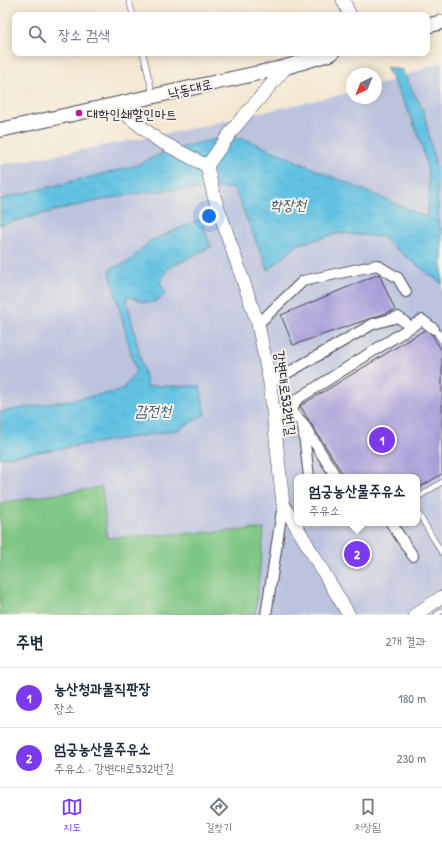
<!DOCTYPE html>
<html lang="ko">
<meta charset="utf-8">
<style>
body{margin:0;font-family:"Patrick Hand","Poor Story",sans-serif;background:#f2f2f3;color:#1f2937}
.compass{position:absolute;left:346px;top:68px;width:36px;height:36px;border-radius:50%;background:#fff;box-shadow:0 2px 10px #0003;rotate:223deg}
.you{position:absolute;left:209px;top:216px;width:14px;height:14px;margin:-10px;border:3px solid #fff;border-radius:50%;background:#1a73e8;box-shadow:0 0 0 6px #1a73e833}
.badge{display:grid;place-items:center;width:26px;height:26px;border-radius:50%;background:#7c3aed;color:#fff;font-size:13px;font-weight:700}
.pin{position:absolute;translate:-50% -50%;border:2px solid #fff;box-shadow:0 1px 4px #0006}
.popup{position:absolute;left:294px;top:474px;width:126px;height:52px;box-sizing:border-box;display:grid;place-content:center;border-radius:8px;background:#fff;filter:drop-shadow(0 1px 3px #0005);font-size:13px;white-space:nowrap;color:#747a83}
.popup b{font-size:15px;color:#1f2937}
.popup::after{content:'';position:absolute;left:50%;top:100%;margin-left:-8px;border:8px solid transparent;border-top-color:#fff}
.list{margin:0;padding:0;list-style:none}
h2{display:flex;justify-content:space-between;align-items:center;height:52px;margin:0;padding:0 16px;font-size:17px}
h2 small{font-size:13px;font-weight:400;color:#747a83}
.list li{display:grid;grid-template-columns:26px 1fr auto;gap:12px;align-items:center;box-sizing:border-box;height:60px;padding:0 16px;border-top:1px solid #e0e1e3}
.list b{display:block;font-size:15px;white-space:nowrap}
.list p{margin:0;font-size:13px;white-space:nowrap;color:#747a83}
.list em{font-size:13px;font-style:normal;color:#747a83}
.icon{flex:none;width:22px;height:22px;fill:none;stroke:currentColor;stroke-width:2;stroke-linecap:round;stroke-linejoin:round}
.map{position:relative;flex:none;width:442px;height:615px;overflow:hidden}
.search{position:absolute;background:#fff;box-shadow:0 2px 10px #0003;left:12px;right:12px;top:12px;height:44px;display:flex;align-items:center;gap:10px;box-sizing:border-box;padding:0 14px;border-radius:8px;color:#747a83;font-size:15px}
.sheet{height:172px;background:#fff}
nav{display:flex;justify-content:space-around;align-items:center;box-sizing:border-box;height:56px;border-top:1px solid #e0e1e3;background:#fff;font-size:11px;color:#747a83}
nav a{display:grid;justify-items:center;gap:2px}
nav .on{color:#7c3aed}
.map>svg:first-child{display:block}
.industrial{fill:#bbc3de;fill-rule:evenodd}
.park{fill:#7ec683;stroke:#50745f}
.water{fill:url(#water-ripples);stroke:#42728e}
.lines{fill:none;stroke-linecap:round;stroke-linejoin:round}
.stream{stroke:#63c2e2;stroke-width:3}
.building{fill:url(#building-back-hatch)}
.service-casing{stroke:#424052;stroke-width:6}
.minor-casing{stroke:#424052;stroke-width:12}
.tertiary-casing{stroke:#424052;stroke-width:14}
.secondary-casing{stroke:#424052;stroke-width:16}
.service{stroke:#fff;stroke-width:5}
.minor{stroke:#fff;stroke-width:10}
.tertiary{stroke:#fff;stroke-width:13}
.secondary{stroke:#fff;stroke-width:14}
.poi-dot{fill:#b5179e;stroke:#f7f3e8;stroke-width:1.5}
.labels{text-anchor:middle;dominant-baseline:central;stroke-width:4;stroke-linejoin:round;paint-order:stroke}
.street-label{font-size:14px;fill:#22223b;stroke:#f7f3e8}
.poi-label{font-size:14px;fill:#22223b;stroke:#f7f3e8;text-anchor:start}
.water-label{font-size:15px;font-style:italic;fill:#395a75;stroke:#f7f3e8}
</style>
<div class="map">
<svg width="442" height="615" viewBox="0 0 442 615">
<defs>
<pattern id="water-ripples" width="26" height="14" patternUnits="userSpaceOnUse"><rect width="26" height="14" fill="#63c2e2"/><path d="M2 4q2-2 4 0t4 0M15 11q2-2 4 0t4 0" fill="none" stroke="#56a6c3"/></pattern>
<pattern id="building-back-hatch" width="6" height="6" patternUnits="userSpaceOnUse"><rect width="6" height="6" fill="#a79bde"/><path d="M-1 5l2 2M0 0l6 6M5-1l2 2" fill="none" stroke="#887eb5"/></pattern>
</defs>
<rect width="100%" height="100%" fill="#f7f3e8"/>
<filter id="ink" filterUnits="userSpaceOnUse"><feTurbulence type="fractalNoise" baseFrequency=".025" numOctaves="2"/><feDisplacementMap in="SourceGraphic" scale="8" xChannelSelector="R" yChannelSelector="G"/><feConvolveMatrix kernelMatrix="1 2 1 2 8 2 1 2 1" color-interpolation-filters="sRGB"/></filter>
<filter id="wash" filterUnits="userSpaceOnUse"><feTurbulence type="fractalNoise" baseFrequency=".012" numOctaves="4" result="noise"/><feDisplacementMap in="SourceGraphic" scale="16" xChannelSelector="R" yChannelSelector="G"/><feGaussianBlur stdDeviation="0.9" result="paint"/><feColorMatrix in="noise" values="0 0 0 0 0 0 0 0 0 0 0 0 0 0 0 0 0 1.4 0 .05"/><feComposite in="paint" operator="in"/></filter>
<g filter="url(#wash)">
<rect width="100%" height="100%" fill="#f4e8d3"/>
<path class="industrial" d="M442,62v553h-442v-450l176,-33 176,-40v6h24v-12zM297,477h120v46h-120z"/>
<path class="park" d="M102,487l5,51 157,-9 -9,86h-255v-112z"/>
<path class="water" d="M386,67l16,3 22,42 12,56 3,58 3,2v56l-61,-47 -41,-4 -41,11 -31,26 -34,-82c-33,1 -67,1 -100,6 -45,8 -90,19 -134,31v-26l135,-33 25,-12 30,-9 28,-6h27l181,78c13,-53 -17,-104 -40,-150z
M201,219l10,28 -44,22 -7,14 6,10c-15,17 -24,7 -40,3l21,90h53l5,28 -27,16 -178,28v-46l121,-21 15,-19 -27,-103 19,-7 22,-21z"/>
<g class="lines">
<path class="stream" d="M436,166l1,18"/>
</g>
<g id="blocks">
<path class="building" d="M379,274l16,36 -102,35 -12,-30z
M428,328l14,23v123l-25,15v-12h-72l-45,-71z"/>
</g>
</g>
<g filter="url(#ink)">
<use href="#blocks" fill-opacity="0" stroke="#424052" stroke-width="1"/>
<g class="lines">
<g class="service-casing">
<path id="service" d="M129,0l4,15
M143,53l10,42
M442,336l-8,-7 8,12
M417,498l25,-16
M417,511l25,42
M436,615l6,-4"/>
</g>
<g class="minor-casing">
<path id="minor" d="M258,324l45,-43 74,-16 21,13 8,14
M270,383l103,-59 25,-7 13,10
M291,412l5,-12 126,-80 12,9
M274,415l17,-3 11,10 34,55
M303,426l6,51
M391,523l22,33
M266,615l17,-111"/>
</g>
<g class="tertiary-casing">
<path id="tertiary" d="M343,0l7,15
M286,67l-52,61 -27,38 7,30 44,128 12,59 13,121 66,111
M114,105l44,35 49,26
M415,615l27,-18"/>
</g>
<g class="secondary-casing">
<path id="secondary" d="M427,26l15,-4
M0,130l286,-63 46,-14"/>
</g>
<use href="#service" class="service"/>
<use href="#minor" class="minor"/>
<use href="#tertiary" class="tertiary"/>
<use href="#secondary" class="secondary"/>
</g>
</g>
<circle class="poi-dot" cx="79" cy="113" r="4"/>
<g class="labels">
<g class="street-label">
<text transform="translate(190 88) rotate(-13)">낙동대로</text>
<text transform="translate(286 393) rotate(82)">강변대로532번길</text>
</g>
<g class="poi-label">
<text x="87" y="113">대학인쇄할인마트</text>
</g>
<g class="water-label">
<text x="288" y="204">학장천</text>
<text x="153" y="410">감전천</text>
</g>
</g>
</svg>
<svg class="compass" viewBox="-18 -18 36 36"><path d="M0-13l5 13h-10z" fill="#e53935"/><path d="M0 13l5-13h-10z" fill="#747a83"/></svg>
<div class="you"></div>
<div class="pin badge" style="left:382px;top:440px">1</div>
<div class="pin badge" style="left:357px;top:554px">2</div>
<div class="popup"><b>엄궁농산물주유소</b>주유소</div>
<div class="search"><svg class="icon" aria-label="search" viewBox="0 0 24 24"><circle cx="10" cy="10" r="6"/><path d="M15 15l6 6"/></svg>장소 검색</div>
</div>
<section class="sheet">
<h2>주변<small>2개 결과</small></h2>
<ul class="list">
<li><span class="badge">1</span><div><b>농산청과물직판장</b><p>장소</p></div><em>180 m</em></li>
<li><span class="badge">2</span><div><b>엄궁농산물주유소</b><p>주유소 · 강변대로532번길</p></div><em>230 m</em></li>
</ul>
</section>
<nav>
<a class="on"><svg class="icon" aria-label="map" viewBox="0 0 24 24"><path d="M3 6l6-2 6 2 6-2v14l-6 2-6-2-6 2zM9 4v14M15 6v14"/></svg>지도</a>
<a><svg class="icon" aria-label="directions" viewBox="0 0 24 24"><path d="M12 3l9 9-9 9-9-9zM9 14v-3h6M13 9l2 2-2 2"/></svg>길찾기</a>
<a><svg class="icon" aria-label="saved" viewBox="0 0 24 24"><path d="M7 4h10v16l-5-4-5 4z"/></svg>저장됨</a>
</nav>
